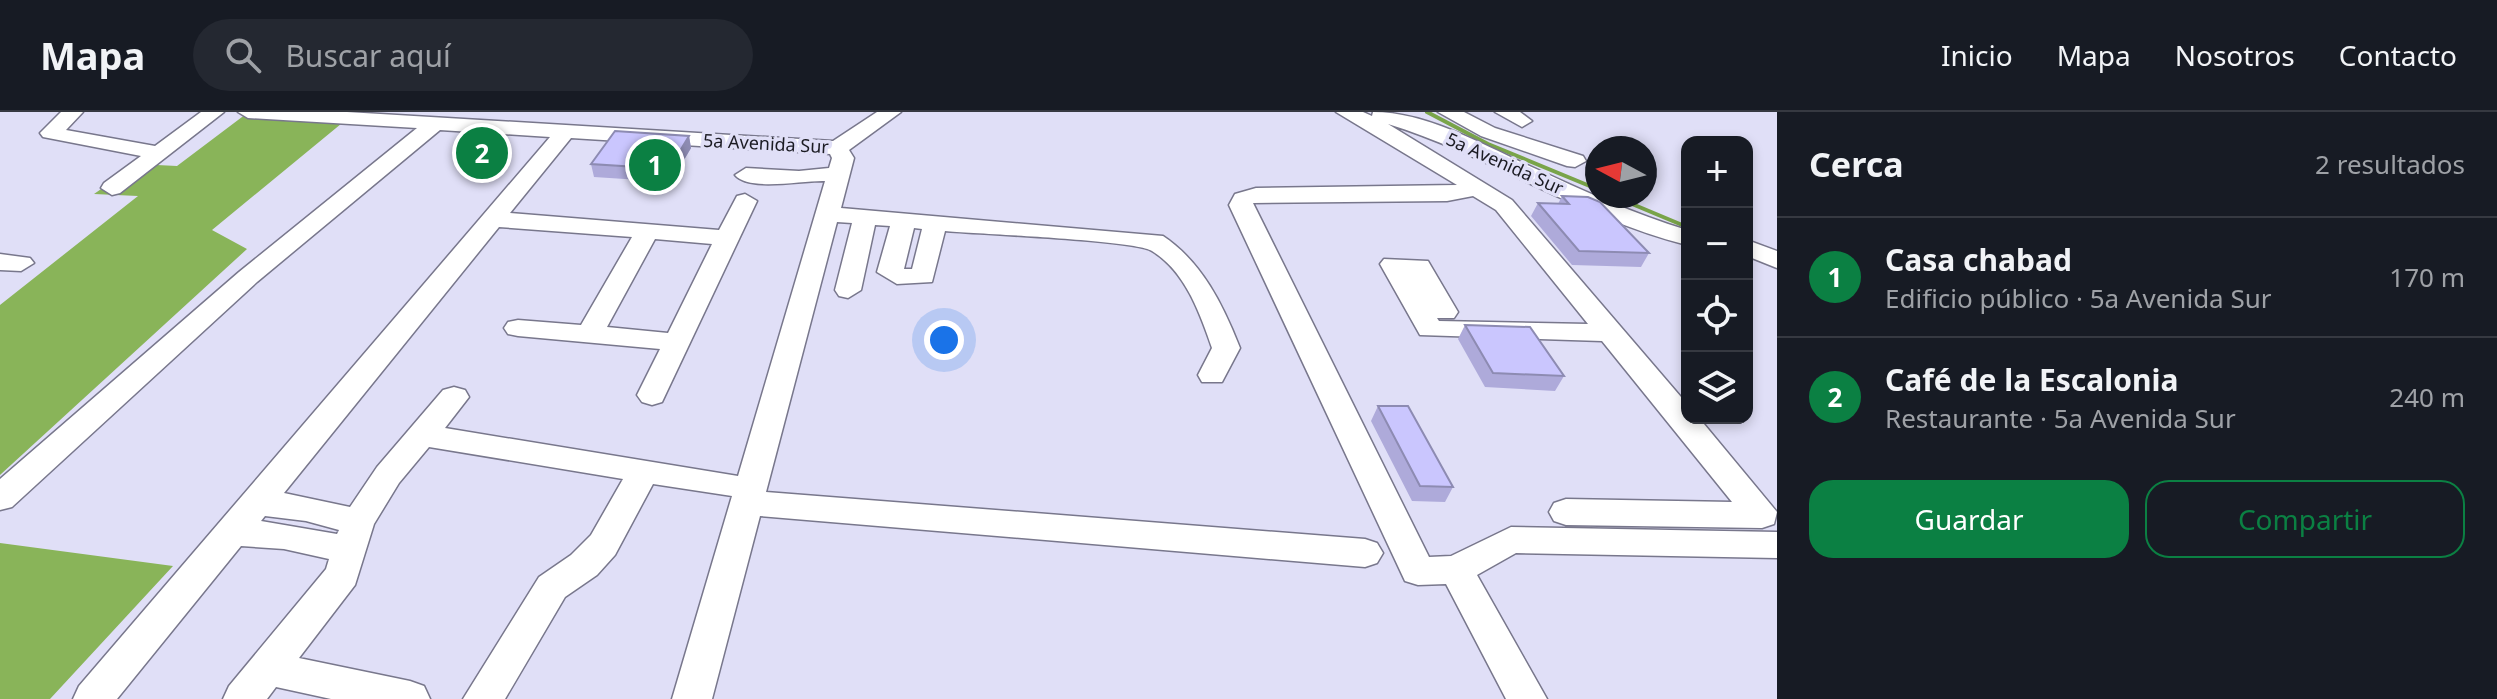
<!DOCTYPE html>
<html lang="es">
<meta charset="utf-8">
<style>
body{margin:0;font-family:"Noto Sans",sans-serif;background:#242831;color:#f1f3f6}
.controls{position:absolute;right:24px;top:24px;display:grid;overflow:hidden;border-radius:16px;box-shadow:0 4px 12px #0003}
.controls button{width:72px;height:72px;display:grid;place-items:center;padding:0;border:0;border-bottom:2px solid #363941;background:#171b24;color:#f1f3f6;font:40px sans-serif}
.compass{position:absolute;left:1585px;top:24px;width:72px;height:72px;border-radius:50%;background:#171b24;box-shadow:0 4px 12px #0003;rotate:277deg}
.you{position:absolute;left:944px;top:228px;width:28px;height:28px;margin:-20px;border:6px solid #fff;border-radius:50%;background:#1a73e8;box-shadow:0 0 0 12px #1a73e833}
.badge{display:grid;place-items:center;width:52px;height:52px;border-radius:50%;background:#0b8043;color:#fff;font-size:26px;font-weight:700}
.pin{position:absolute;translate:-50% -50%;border:4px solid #fff;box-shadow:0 2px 8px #0006}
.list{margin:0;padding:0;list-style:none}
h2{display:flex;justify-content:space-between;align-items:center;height:104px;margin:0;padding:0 32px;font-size:34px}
h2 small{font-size:26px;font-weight:400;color:#9ea1a6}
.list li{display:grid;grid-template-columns:52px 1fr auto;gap:24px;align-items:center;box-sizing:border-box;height:120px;padding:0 32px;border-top:2px solid #363941}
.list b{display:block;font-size:30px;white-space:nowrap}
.list p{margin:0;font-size:26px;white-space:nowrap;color:#9ea1a6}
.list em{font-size:26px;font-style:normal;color:#9ea1a6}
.actions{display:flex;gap:16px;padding:24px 32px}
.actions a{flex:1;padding:18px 0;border:2px solid #0b8043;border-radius:24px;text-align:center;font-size:28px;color:#0b8043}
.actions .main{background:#0b8043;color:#fff}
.icon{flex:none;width:44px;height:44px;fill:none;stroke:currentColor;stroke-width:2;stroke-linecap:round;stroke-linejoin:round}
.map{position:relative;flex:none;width:1777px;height:587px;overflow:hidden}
header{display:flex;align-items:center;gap:48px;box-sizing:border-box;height:112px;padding:0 40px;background:#171b24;border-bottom:2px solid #363941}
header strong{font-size:38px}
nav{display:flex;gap:44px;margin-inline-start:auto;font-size:28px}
.search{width:560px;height:72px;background:#242831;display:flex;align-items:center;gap:20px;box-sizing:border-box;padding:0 28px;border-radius:44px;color:#9ea1a6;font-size:30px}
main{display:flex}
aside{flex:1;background:#171b24}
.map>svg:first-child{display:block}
.forest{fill:#89b459}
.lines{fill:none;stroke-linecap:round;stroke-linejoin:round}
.stream{stroke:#79a449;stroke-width:4}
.minor-casing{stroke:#78778c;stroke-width:3}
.minor{fill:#fff;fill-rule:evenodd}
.wall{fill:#aeaada}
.shaded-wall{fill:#8d8bb2}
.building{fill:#cac6fe;stroke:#8d8bb2;stroke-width:2}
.labels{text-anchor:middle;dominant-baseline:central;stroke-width:7;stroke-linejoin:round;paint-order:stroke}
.far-street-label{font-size:18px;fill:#1b1b23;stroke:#e0dff7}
</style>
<header>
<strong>Mapa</strong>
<div class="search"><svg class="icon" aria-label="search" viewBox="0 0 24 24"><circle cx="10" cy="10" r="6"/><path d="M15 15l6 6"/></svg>Buscar aquí</div>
<nav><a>Inicio</a><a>Mapa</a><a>Nosotros</a><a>Contacto</a></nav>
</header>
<main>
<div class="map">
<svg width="1777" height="587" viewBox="0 0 1777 587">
<rect width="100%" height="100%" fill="#e0dff7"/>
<path class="forest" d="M246,2l101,5 -135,111 35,19 -247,226v-170l138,-109 -44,-2 43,-30 40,2z
M0,431l173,23 -123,133h-50z"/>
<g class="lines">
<path class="stream" d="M1427,0l61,32 109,45
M1613,84l74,31"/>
<g class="minor-casing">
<path id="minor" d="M61,0h22l-17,18 89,16 46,-34h23l-104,81 -8,2 -11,-7 3,-5 37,-27 -98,-19 -3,-4z
M238,0h109l486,29 44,-29h24l-52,38 5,8 -13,50 322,28c39,26 60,69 77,112l-18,34h-20l-4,-7 14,-27c-12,-35 -27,-77 -60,-97 -17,-11 -175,-17 -207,-20l-13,51 -35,2 -20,-12 13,-46 -15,-1 -14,65 -13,8 -9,-2 -4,-6 17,-67 -15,-1 -71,270 599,47 12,4 6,10 -6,10 -12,4 -605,-51 -48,183h-40l60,-203 -79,-12 -38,71 -18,20 -32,22 -60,102h-42l76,-122 32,-22 20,-20 32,-56 -194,-32 -30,36 -25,41 -19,61 -56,73 111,23 14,5 6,13h-99l-55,-12 -9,12h-44l6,-13 97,-117 3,-10 -45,-10 -43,-3 -124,153h-44l6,-13 471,-549 -110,-7 -183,152 -245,225 -12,3v-31l239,-207 178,-144 -169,-10zM571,26l259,16 2,4 -3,10 -30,3 -53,-3 -11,7c14,17 70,5 90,6l-87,295 -293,-48 24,-31 -4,-7 -11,-3 -11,3 -66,77 -27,40 -66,-14 215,-266 133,10 -51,88 -63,-5 -10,2 -4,6 4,6 10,2 142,13 -23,46 5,7 10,3 10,-3 95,-201 -12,-7 -8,2 -18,34 -209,-17zM914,116l8,1 -10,40h-8zM655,127l57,5 -44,89 -61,-6zM265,404l41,5 33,9 -2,4 -76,-13z
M1336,0h27l9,4 1,-4c55,0 112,34 161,56 50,23 100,46 153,62v15c-105,-26 -196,-89 -299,-121l124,76 175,204v14h12l78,94 -3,12 -12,4 -196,-3 -12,-4 -5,-9 5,-9 12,-4 166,3 -130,-161 -182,-6 -40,-71 4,-5 44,2 30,51 -4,6h-17l2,3 149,3 -92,-114 -23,-14 -26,5 -194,2 176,354 22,-1 60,-29 266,5v26l-261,-5 -39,22 70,124h-41l-60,-115 -28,1 -13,-4 -176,-376 6,-11 21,-6 201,-3z
M1438,0h26l31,16 88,28 3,5 -11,6 -8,-1 -86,-30z
M1495,0h25l12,9 -10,6z
M1747,128l30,11v17l-30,-12z
M0,142l30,4 4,5 -13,8 -21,-1z"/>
</g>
<use href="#minor" class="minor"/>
</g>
<path class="wall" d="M689,24l2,12 -20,34 -77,-5 -3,-13z
M1562,84l87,57 -8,14 -69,-2 -41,-49 7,-13 20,1z
M1465,213l99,51 -9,15 -70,-4 -27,-48z
M1378,294l75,81 -8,15 -33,-1 -41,-80z"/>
<path class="shaded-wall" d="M689,24l2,12 -20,34 -2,-13z"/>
<path class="building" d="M615,19l74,5 -20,33 -78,-5z
M1562,84l26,1 12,5 49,51 -70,-2 -41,-48 31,1z
M1465,213l65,2 34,49 -71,-3z
M1378,294h30l45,81 -33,-1z"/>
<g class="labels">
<g class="far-street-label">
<text transform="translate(766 31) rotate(3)">5a Avenida Sur</text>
<text transform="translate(1505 51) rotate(24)">5a Avenida Sur</text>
</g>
</g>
</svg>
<div class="controls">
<button>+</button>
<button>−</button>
<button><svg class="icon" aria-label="locate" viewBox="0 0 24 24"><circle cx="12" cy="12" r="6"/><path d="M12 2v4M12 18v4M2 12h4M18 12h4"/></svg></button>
<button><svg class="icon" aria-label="layers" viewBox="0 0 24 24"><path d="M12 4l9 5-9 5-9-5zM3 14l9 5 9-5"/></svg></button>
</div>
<svg class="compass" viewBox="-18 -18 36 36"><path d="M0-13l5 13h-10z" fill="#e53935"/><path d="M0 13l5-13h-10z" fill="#9ea1a6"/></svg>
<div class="you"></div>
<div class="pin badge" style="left:655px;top:53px">1</div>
<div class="pin badge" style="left:482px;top:41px">2</div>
</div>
<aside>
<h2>Cerca<small>2 resultados</small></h2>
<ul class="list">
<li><span class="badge">1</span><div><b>Casa chabad</b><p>Edificio público · 5a Avenida Sur</p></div><em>170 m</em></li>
<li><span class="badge">2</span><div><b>Café de la Escalonia</b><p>Restaurante · 5a Avenida Sur</p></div><em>240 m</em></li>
</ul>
<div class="actions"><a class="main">Guardar</a><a>Compartir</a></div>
</aside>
</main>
